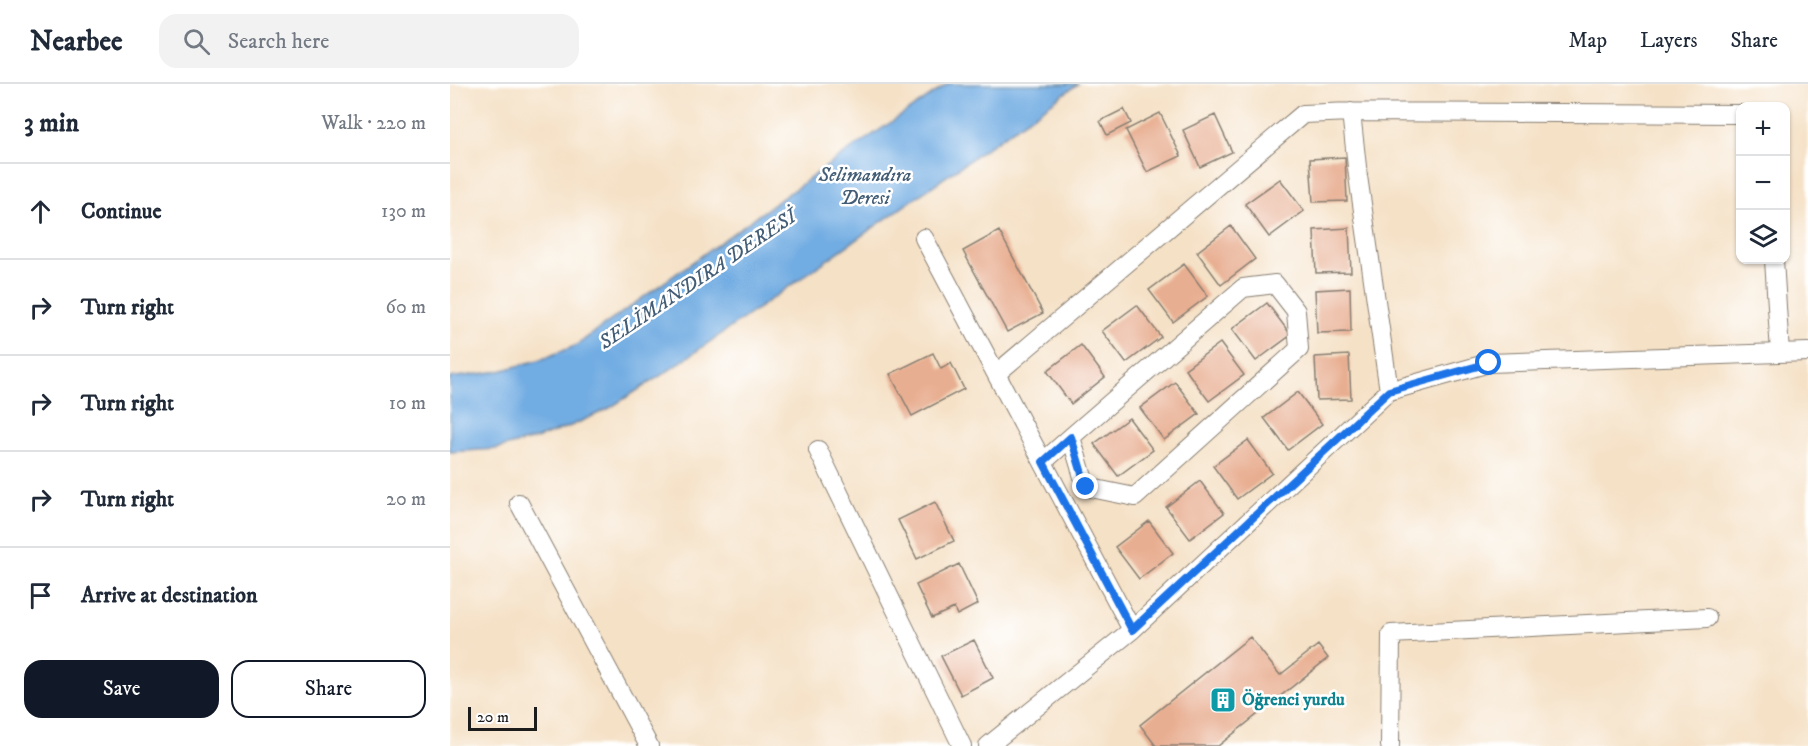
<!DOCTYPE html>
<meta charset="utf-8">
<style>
body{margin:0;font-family:"IM FELL DW Pica",serif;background:#f2f2f3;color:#1f2937}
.controls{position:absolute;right:18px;top:18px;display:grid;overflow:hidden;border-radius:12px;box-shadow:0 2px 4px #0004}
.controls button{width:54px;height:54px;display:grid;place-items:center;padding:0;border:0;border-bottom:2px solid #e0e1e3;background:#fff;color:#1f2937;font:30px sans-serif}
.scale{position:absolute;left:18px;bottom:15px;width:69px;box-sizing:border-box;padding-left:6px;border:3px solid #1c1c1c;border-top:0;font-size:16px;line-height:21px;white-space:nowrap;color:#1c1c1c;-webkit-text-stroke:4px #fff;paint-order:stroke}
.stop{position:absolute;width:18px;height:18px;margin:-14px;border:4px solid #1a73e8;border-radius:50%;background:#fff}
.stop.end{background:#1a73e8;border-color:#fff;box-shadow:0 2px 6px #0008}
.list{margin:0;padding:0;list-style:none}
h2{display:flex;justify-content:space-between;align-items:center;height:78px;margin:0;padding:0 24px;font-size:26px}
h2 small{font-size:20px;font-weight:400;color:#747a83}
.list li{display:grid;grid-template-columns:39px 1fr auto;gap:18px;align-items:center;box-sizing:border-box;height:96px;padding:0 24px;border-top:2px solid #e0e1e3}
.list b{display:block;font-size:22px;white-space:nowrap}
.list em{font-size:20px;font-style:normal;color:#747a83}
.actions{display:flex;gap:12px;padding:18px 24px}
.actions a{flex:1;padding:14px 0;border:2px solid #111827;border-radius:18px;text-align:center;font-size:21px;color:#111827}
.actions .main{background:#111827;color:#fff}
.icon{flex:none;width:33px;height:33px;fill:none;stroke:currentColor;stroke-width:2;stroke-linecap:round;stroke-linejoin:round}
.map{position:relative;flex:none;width:1358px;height:662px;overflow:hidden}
header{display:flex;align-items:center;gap:36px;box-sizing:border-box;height:84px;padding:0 30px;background:#fff;border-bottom:2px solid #e0e1e3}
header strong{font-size:28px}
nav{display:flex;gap:33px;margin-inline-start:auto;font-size:21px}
.search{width:420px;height:54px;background:#f2f2f3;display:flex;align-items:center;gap:15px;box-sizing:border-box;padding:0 21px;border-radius:18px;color:#747a83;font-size:22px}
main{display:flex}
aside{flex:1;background:#fff}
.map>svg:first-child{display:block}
.water{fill:#71ace2;stroke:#46647f;stroke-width:1.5}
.building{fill:#e8ae91}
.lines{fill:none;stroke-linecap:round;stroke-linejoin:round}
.minor-casing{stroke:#887e71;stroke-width:20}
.minor{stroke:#fff;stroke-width:18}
.route{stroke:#1a73e8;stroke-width:8}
.labels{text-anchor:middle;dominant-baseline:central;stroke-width:5;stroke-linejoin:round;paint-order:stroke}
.culture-label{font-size:18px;font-weight:bold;fill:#0d838f;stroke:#fff;text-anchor:start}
.water-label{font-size:20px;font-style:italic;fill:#425d75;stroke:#fff}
</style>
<header>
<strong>Nearbee</strong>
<div class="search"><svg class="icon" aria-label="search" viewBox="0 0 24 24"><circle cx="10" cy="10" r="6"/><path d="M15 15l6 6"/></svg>Search here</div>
<nav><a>Map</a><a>Layers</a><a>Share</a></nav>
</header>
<main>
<aside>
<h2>3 min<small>Walk · 220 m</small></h2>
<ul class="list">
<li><svg class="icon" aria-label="ahead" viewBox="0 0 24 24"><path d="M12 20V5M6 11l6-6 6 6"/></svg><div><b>Continue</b></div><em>130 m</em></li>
<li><svg class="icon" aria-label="right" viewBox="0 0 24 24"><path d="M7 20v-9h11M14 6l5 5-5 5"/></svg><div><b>Turn right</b></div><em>60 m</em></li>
<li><svg class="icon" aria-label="right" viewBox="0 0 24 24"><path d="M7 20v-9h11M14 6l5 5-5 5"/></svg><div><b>Turn right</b></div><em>10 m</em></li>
<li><svg class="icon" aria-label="right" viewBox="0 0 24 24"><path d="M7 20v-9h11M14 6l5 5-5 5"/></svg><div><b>Turn right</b></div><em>20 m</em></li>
<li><svg class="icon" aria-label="arrive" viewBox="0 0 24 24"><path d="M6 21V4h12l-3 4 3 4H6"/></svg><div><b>Arrive at destination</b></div></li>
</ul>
<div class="actions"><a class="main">Save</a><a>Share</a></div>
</aside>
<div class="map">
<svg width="1358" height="662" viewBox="0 0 1358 662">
<rect width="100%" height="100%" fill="#fff"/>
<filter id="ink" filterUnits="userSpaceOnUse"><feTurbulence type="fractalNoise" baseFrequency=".0167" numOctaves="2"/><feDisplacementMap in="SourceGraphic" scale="12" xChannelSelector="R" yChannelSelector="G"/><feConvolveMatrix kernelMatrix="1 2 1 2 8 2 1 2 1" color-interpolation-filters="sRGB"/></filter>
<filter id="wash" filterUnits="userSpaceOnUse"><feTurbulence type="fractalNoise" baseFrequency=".008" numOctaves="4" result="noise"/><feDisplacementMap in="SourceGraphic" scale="24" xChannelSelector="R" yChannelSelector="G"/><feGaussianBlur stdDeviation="1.35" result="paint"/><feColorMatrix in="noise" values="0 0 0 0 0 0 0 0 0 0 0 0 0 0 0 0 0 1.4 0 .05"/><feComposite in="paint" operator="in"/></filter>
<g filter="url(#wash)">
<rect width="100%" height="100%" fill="#f5e1c6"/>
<path class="water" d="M498,0h130l-318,223 -92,64 -60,38 -35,16 -34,13 -43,11 -46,3v-74l50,-7 42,-12 33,-13 266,-190z"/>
<g id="blocks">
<path class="building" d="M674,25l7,14 -24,12 -7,-14z
M710,29l21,43 -34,16 -21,-42z
M765,31l17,37 -32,15 -17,-37z
M895,73l2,44 -34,1 -3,-43z
M830,95l24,32 -35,26 -24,-33z
M781,142l24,33 -34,26 -24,-33z
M899,144l2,44 -35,1 -2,-43z
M549,147l44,82 -36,19 -44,-81z
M734,180l24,32 -35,26 -24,-32z
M900,204l1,44 -34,1 -2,-43z
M817,219l24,32 -35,26 -24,-32z
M687,221l24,32 -35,26 -24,-32z
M770,259l24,32 -35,26 -24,-32z
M631,261l24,32 -34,27 -24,-33z
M483,269l8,16 10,-6 13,26 -52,27 -22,-42z
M899,271l2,44 -34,1 -2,-43z
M725,298l24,32 -35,26 -24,-32z
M848,308l24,32 -34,26 -24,-32z
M679,334l24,32 -35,26 -24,-32z
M798,356l24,33 -35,26 -24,-33z
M750,397l24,32 -34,26 -24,-32z
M485,418l19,39 -37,18 -19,-39z
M699,437l24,32 -34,26 -24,-32z
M509,480l19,40 -21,11 -3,-7 -22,10 -16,-33z
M800,553l30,38 38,-30 10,13 -110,88h-62l-16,-21z
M524,556l19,38 -32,17 -20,-39z"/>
</g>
</g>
<g filter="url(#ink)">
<use href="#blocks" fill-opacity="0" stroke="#887e71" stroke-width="1.5"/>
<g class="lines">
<g class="minor-casing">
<path id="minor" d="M901,28l7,64 31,215
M474,154l208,392
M1324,176l6,93
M546,290l307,-260 48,-2 389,2
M368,366l144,296
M593,378l28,-25 172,-149 32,-4 21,27 3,38 -164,148 -49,-10 -15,-50
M69,419l130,243
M538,662l144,-116 257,-239 100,-28 319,-11
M940,662l1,-112 316,-16"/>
</g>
<use href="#minor" class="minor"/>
</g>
</g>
<g class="lines" filter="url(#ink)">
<path class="route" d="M636,403l-15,-50 -28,25 89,168 257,-239 100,-28"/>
</g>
<defs>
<g id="building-square" transform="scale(1.35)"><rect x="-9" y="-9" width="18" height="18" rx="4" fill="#0f9aa8" stroke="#fff"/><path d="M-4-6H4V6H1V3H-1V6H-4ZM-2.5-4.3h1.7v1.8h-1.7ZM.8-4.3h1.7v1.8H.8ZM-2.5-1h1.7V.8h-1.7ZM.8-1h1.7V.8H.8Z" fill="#fff"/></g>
</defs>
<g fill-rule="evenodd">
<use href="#building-square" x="773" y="616"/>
</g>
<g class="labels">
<g class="culture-label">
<text x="792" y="616">Öğrenci yurdu</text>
</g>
<g class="water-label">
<text x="415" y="91">Selimandıra<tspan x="415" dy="23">Deresi</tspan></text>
<text transform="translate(248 196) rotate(-34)">SELİMANDIRA DERESİ</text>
</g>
</g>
</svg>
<div class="controls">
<button>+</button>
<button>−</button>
<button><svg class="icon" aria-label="layers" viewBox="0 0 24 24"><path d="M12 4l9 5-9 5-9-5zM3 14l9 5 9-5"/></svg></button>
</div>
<div class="scale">20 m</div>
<div class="stop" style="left:1039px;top:279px"></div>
<div class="stop end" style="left:636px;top:403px"></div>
</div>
</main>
